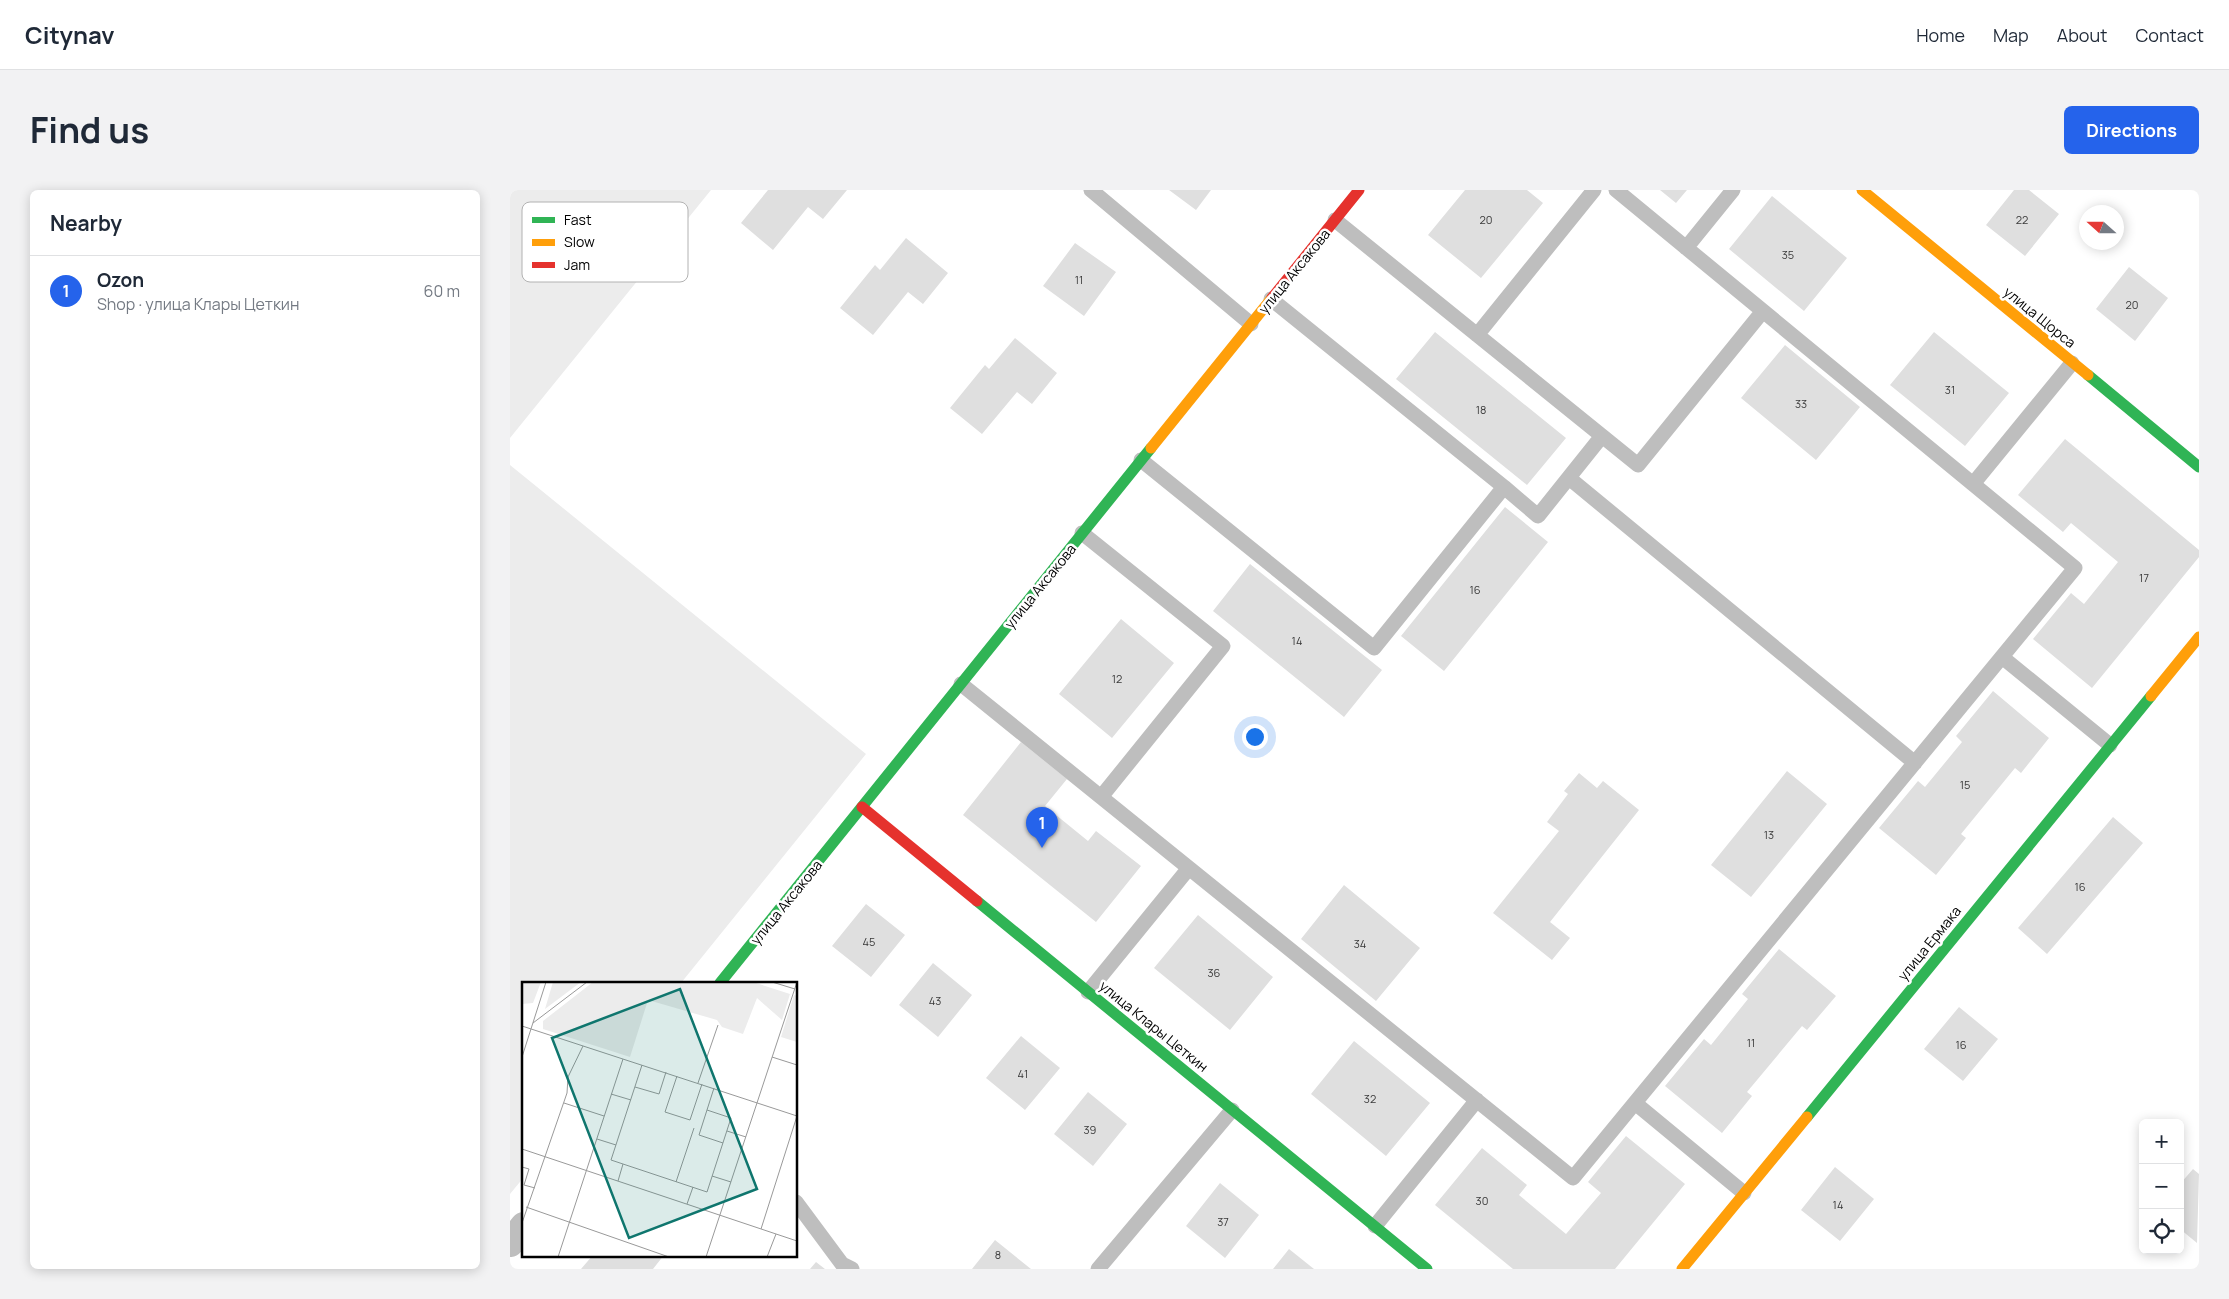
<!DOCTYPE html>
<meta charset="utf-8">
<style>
body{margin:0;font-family:Manrope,sans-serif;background:#f2f2f3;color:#1f2937}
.controls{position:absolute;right:15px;bottom:15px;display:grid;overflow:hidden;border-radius:8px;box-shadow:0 2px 12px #0003}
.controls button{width:45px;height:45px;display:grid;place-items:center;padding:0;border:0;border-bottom:1px solid #e0e1e3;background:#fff;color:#1f2937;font:25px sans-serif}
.compass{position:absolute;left:1569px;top:15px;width:45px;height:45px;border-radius:50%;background:#fff;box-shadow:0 2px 12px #0003;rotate:291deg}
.you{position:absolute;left:744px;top:546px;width:18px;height:18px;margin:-12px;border:4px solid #fff;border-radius:50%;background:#1a73e8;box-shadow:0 0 0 8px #1a73e833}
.badge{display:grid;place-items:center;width:32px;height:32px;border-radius:50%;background:#2563eb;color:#fff;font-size:16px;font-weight:700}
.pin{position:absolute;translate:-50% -41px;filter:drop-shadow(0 1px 2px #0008)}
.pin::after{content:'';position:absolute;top:26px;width:18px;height:15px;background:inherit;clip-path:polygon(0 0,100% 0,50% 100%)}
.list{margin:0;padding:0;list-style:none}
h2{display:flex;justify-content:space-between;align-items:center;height:65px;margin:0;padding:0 20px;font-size:21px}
h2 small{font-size:16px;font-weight:400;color:#747a83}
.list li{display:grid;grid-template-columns:32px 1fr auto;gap:15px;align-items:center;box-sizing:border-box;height:70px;padding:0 20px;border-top:1px solid #e0e1e3}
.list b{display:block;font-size:19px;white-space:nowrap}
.list p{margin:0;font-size:16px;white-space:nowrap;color:#747a83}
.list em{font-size:16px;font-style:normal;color:#747a83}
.icon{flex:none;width:28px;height:28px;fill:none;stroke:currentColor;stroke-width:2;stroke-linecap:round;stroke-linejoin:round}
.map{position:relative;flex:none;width:1689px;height:1079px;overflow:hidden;border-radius:8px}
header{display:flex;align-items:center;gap:30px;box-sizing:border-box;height:70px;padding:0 25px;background:#fff;border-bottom:1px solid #e0e1e3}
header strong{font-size:24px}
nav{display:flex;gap:28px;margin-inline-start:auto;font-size:18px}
.intro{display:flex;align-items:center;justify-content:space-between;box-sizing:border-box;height:120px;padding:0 30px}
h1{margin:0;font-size:35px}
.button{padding:12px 22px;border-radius:8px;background:#2563eb;color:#fff;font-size:18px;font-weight:700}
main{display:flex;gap:30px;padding:0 30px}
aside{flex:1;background:#fff;border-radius:8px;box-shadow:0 2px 12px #0003}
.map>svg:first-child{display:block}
.green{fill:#ececec}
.building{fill:#dfdfdf}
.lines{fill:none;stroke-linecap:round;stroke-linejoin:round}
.lane{stroke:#bebebe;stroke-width:15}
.street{stroke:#bebebe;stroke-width:28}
.fast{stroke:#30b455;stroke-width:11}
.slow{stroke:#ff9f0a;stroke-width:11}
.jam{stroke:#e5322d;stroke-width:11}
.labels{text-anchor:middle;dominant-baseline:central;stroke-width:5;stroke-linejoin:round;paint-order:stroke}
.number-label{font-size:11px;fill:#383838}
.street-label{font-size:14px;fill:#000;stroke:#fff}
.inset-road{fill:none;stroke:#999;stroke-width:1}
.view{fill:#0f766e;fill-opacity:0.15;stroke:#0f766e;stroke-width:2.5}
.inset-edge{fill:none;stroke:#000;stroke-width:2.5}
.key{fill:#fff;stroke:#b2b2b2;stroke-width:1}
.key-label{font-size:14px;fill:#000}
</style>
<header>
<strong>Citynav</strong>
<nav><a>Home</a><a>Map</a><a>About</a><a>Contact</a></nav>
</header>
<div class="intro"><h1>Find us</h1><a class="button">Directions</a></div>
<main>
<aside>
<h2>Nearby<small></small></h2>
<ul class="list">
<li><span class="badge">1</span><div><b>Ozon</b><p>Shop · улица Клары Цеткин</p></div><em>60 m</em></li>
</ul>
</aside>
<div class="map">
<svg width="1689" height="1079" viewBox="0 0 1689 1079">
<rect width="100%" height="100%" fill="#fff"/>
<path class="green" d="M0,0h201l-201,248z
M0,275l356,289 -185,229h-157v194l-14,17z"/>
<path class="building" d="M258,0h79l-24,29 -15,-12 -35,43 -32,-27z
M659,0h42l-15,20z
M955,0h62l16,13 -62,75 -53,-43z
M1150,0h27l-11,13z
M1504,0h15l30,24 -34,42 -39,-31z
M1262,6l75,62 -43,53 -75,-62z
M396,48l42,35 -25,31 -15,-12 -35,43 -33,-27 35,-43 5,5z
M565,53l41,29 -32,44 -41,-30z
M1619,77l39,31 -33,43 -39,-32z
M925,142l131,106 -39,47 -131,-106z
M1424,142l75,61 -44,53 -75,-61z
M505,148l42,35 -25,31 -15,-12 -35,42 -32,-26 35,-43 4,4z
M1275,155l75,62 -44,53 -75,-62z
M1555,249l134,111v7l-107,131 -59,-49 38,-46 13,11 34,-42 -47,-39 -8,9 -45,-37z
M995,317l43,35 -104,129 -43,-35z
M740,374l132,106 -38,47 -131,-106z
M611,429l53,44 -62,75 -53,-44z
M1483,501l56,47 -28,35 -6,-5 -54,66 5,4 -30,37 -57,-47 39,-47 7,6 37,-45 -6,-6z
M511,552l46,37 -22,27 43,35 8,-10 45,35 -45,56 -133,-107z
M1277,581l40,33 -76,93 -40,-32z
M1069,583l18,15 6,-7 36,29 -89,112 20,16 -18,22 -59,-47 66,-82 -12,-9 21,-28 -4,-3z
M1603,627l30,26 -96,111 -29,-26z
M834,695l76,63 -44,53 -75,-62z
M356,714l39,31 -34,42 -39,-31z
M688,725l75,62 -43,53 -76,-62z
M1269,759l57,47 -29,34 -5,-4 -55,66 5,4 -30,37 -57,-47 39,-47 7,6 37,-46 -6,-5z
M423,773l39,32 -34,42 -39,-32z
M1449,817l39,32 -35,42 -39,-32z
M511,846l39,32 -35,42 -39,-32z
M844,851l76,62 -44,53 -75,-62z
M578,902l39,32 -34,42 -39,-32z
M1116,946l59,48 -70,85h-102l-78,-64 47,-57 45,37 -8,10 47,39 35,-41 -13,-11z
M1325,977l39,32 -34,42 -39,-31z
M1683,979l6,5 -2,69 -17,-14v-45z
M710,993l39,32 -34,43 -39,-32z
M485,1050l36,29h-59z
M779,1059l25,20h-41z
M83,1065h71l-11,14h-72z
M306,1072l9,7h-15z"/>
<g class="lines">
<path class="lane" d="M581,0l160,134
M825,30l303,245 125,-154
M1176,58l47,-58
M967,145l117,-145
M631,270l233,188 130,-161 -233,-188
M1059,288l346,285
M1463,294l99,-121
M994,297l34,29 64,-80
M572,343l141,113 -122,151
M1492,467l108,88
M451,494l612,494 502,-610 -459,-378
M578,802l101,-124
M1125,913l109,90
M286,1012l46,62 10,5
M865,1036l102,-126
M588,1079l134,-159"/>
<path class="street" d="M0,1053l14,-17"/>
<path class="fast" d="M1578,185l111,92
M467,711l450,368
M210,793l431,-535
M1297,927l344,-421"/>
<path class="slow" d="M1352,0l226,185
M641,258l121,-150
M1641,506l48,-59
M1172,1079l125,-152"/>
<path class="jam" d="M762,108l87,-108
M352,617l115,94"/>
</g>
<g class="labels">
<g class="number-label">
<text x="976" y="29">20</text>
<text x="1512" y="29">22</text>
<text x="1278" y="64">35</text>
<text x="569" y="89">11</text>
<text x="1622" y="114">20</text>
<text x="1440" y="199">31</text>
<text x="1291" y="213">33</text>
<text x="971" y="219">18</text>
<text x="1634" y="387">17</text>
<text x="965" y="399">16</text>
<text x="787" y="450">14</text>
<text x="607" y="488">12</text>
<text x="1455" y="594">15</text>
<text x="1259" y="644">13</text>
<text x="1570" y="696">16</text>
<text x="359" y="751">45</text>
<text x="850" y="753">34</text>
<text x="704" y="782">36</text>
<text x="425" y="810">43</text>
<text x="1241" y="852">11</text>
<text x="1451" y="854">16</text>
<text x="513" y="883">41</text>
<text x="860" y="908">32</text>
<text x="580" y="939">39</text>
<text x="972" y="1010">30</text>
<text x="1328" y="1014">14</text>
<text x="713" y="1031">37</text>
<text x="488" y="1064">8</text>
</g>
<g class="street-label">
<text transform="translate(784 81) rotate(-51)">улица Аксакова</text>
<text transform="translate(1530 127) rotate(39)">улица Щорса</text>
<text transform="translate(530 396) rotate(-51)">улица Аксакова</text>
<text transform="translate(276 712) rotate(-51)">улица Аксакова</text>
<text transform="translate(1419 753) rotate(-51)">улица Ермака</text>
<text transform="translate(644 836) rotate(39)">улица Клары Цеткин</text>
</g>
</g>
<g transform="translate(12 792)">
<rect width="275" height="275" fill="#fff"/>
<path d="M0,0h19l-8,21 -11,1zM31,0h28l-36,27zM71,0h160l37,12 -8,26 -25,-22 -14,36 -21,-7 -5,-7 -69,-20 -18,57 -87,-28v-8zM272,13l3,1v46l-16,-5z" fill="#ececec"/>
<path class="inset-road" d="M250,0l23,7M11,41l54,-41M0,44l275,90 -36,113M0,75l24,-75M250,75l25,8M120,83l-31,95 96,32 24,-74 -24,-8M155,94l-12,36 25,8 12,-36M176,101l20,-58M113,105l24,7 7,-22M192,106l-15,47 24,8M89,112l20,6M42,121l40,13M205,149l19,6M75,157l19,6M0,167l275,92M0,185l7,2 -5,16 11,3M190,194l19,6M96,199l5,-17M154,200l18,-54M165,222l6,-17M4,225l143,50M0,241l45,-130 1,-16 15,-31M36,275l65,-198M184,275l91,-275M245,275l9,-23"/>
<path class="view" d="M158,7l77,200 -128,49 -77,-200z"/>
<rect width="275" height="275" class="inset-edge"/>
</g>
<rect x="12" y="12" width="166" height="80" rx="8" class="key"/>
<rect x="22" y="27" width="23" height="6" fill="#30b455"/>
<rect x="22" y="49" width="23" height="7" fill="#ff9f0a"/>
<rect x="22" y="72" width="23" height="6" fill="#e5322d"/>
<g class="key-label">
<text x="54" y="35">Fast</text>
<text x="54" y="57">Slow</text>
<text x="54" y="80">Jam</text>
</g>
</svg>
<div class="controls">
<button>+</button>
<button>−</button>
<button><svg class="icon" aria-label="locate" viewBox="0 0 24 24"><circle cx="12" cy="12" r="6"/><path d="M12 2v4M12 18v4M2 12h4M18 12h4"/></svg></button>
</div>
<svg class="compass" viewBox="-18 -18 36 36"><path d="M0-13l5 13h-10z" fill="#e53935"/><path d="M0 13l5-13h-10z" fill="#747a83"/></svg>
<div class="you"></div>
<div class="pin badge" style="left:532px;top:658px">1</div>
</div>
</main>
